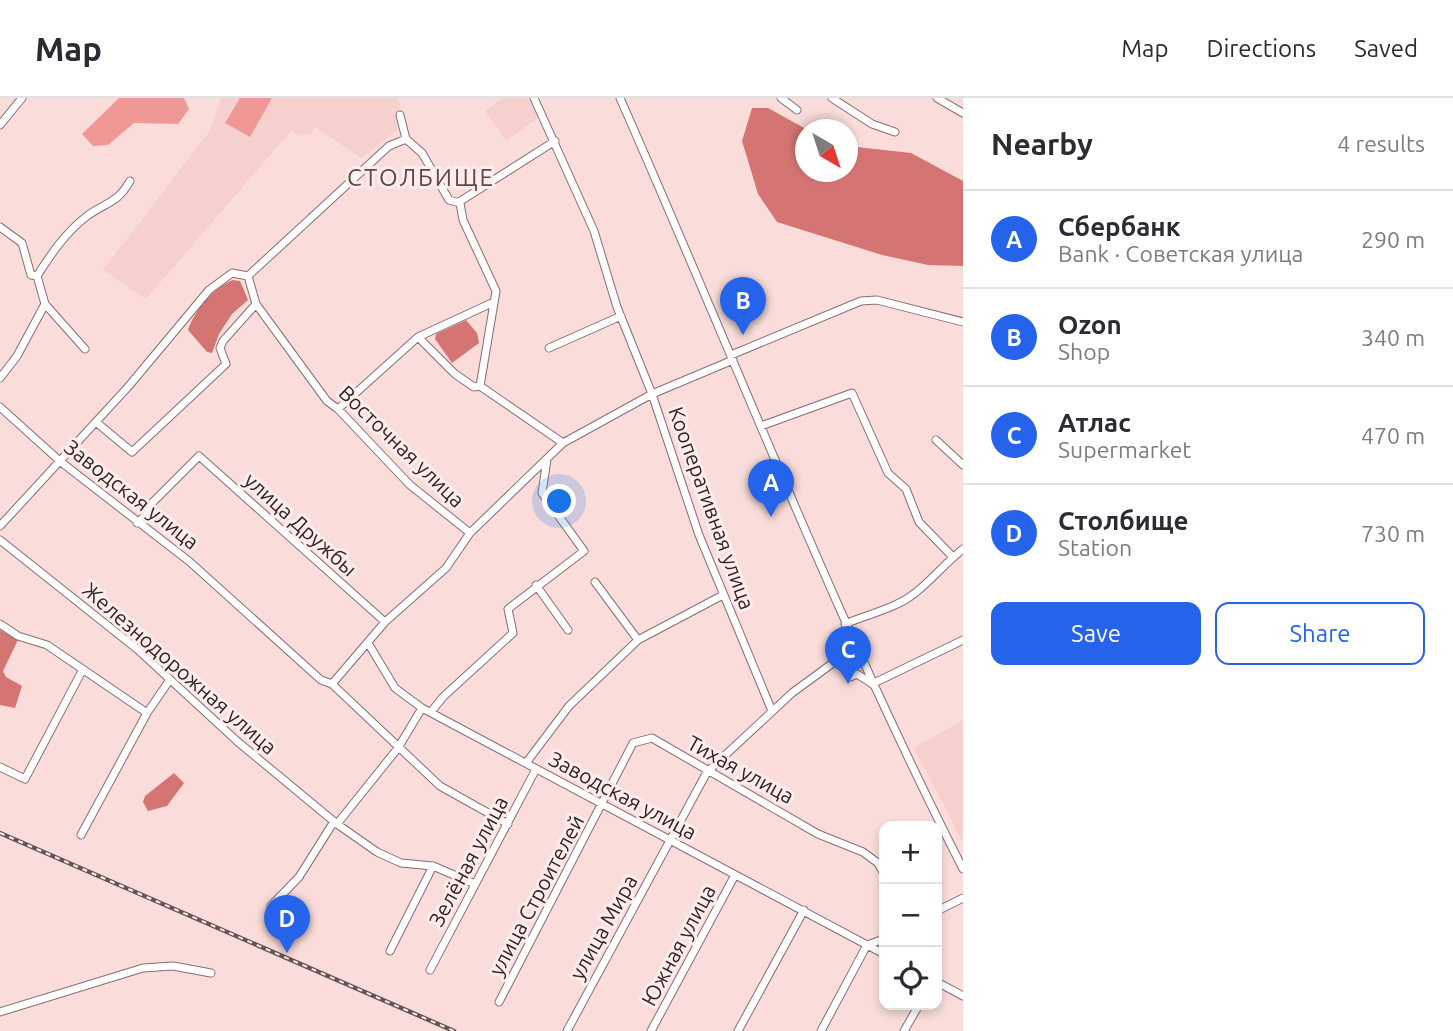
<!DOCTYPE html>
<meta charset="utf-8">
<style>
body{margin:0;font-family:Ubuntu,sans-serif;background:#f2f2f3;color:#2b2b33}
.controls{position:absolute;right:21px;bottom:21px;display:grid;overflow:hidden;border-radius:14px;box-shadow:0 4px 10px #0003}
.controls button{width:63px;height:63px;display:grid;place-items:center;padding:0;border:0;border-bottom:2px solid #e1e1e2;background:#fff;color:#2b2b33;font:35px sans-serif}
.compass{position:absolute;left:795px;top:21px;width:63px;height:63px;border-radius:50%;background:#fff;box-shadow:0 4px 10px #0003;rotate:141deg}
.you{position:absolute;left:560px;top:404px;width:24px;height:24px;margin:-18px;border:5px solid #fff;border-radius:50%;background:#1a73e8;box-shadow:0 0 0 10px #1a73e833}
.badge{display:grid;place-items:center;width:46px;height:46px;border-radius:50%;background:#2563eb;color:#fff;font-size:23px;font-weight:700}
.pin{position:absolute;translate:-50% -58px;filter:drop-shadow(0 2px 4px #0008)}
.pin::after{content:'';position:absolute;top:37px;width:24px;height:21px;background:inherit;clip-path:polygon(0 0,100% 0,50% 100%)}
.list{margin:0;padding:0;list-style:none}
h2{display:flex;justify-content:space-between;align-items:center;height:91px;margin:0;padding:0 28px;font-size:30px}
h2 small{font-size:23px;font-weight:400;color:#7c7c81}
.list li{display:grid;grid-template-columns:46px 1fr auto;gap:21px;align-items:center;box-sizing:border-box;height:98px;padding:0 28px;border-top:2px solid #e1e1e2}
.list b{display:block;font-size:26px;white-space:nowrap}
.list p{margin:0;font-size:23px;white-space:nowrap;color:#7c7c81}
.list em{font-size:23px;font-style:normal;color:#7c7c81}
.actions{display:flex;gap:14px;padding:21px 28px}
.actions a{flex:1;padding:16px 0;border:2px solid #2563eb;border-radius:14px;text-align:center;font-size:24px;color:#2563eb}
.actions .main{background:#2563eb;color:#fff}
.icon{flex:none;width:38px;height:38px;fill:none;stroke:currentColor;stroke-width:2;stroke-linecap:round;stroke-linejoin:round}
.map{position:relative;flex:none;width:963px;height:933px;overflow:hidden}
header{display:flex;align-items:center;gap:42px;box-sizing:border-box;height:98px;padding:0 35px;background:#fff;border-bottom:2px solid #e1e1e2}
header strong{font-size:33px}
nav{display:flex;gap:38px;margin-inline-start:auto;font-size:24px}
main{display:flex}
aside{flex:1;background:#fff}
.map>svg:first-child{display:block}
.built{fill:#f5d0ce}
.green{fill:#f09895}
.water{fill:#d57573}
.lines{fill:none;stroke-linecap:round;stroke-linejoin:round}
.minor-casing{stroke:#876e6d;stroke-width:9}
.minor{stroke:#fff;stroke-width:7}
.rail-casing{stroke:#645554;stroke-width:4.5}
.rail{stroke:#ffedec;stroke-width:2;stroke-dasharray:5;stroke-linecap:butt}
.labels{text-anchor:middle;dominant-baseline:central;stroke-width:6;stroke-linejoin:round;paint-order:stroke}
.street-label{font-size:21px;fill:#2f2524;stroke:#ffedec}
.quarter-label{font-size:24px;letter-spacing:2px;fill:#5f4746;stroke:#ffedec}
</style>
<header>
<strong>Map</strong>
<nav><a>Map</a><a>Directions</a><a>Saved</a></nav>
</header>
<main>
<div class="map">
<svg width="963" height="933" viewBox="0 0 963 933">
<rect width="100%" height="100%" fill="#fadddb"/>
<path class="built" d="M221,0h176l4,11 -4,21 -36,28 -46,-31 -4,7 -12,2 -8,-5 -145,168 -43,-29 106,-138z
M503,0h25l11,19 -33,24 -21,-30z
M963,622v123l-49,-95z"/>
<path class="green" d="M119,0h65l5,11 -11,15 -44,-1 -26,22 -15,1 -11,-12z
M240,0h32l-22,39 -25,-14z"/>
<path class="water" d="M752,10h16l38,21v43h42v-26l63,7 52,28v85l-35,-1 -46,-10 -105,-33 -19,-28 -16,-53z
M233,182l7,1 8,19 -16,14 -13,20 -7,19 -5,-1 -19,-22c6,-19 26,-43 45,-50z
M466,222l11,13 2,10 -27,20 -17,-24 1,-5z
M0,532l18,10 -15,31 3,6 16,9 -7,22 -15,-3z
M174,675l10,10 -17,23 -19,5 -5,-9 2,-6z"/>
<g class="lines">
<g class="minor-casing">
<path id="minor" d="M534,0l60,133 23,76 35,87 47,141 73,176
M620,0c114,258 215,520 343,771
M781,0l16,12
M832,0l40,26 23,8
M937,0l26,15
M400,17l6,24 16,14 27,47 11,3 3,17 33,71 -16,95 83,57
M0,27l22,-27
M459,104l96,-61
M0,129l22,16 9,32 6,1 8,28 -28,52 -17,22
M37,178c14,-22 29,-44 50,-60 19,-14 30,-12 43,-35
M248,178l8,28 71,97 11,8 72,76 60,48
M248,178l141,-130 17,-7
M45,206l40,45
M418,239l37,37 19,13 6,-1
M549,250l72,-32
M731,257l130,-54 16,-1 86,22
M0,309l61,55 129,100 131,118 11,4 108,102 68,38
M338,311l80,-72 76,-35
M96,324l36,30 94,-88 -6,-16 3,-7 33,-37
M761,328l91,-33 36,80 18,16 13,33 32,33
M936,342l27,25
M137,425l11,-10 4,-10 47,-47 186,166
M0,428l128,-139 81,-97 23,-17 16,3
M0,442l137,109 101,93 99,82 40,28 24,11 32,3 -43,85
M595,484l43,58
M536,487l32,45
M0,526l18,12 29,9 100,68
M845,526c21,-9 52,-16 70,-31 18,-14 31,-31 48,-44
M368,545l27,45 27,20 462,246
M332,586l53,-62 61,-54 24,-35 93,-90 89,-49 81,-34
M872,586l91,-44
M431,614l12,-15 70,-64 -5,-24 76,-58 -42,-58 5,-34
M526,665l43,-57 69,-66 85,-45
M0,669l25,12 57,-108
M81,737l66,-122 22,-32
M433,768l42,18
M271,808l28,-29 34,-54 4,1 61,-76 24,-40
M937,813l26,-13
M430,872l106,-201
M937,884l26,14
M499,904l134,-259 19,-5 166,96 45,18 15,11 6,11
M0,914l143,-44 30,-2 38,7
M567,933l140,-259 85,-79 45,-33 13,17 7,-3 14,9
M651,933l84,-156
M738,933l66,-121
M821,933l46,-86 17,-6
M904,933l15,-26"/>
</g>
<use href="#minor" class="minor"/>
<g class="rail-casing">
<path id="rail" d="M0,735l454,198"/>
</g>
<use href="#rail" class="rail"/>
</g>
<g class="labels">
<g class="street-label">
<text transform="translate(402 348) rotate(44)">Восточная улица</text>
<text transform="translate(132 396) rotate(38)">Заводская улица</text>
<text transform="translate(712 410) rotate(70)">Кооперативная улица</text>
<text transform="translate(301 426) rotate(42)">улица Дружбы</text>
<text transform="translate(180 570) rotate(41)">Железнодорожная улица</text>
<text transform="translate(741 671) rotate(29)">Тихая улица</text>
<text transform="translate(623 697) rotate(28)">Заводская улица</text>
<text transform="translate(468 763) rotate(-62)">Зелёная улица</text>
<text transform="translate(536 797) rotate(-62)">улица Строителей</text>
<text transform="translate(603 829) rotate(-61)">улица Мира</text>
<text transform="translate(678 847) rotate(-62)">Южная улица</text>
</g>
<g class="quarter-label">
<text x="421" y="79">СТОЛБИЩЕ</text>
</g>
</g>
</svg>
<div class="controls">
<button>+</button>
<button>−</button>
<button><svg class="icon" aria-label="locate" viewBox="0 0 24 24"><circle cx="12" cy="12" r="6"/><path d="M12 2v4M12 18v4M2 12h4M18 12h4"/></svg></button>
</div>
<svg class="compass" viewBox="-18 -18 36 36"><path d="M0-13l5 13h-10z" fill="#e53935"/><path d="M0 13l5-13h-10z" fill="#7c7c81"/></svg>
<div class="you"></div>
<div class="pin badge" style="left:771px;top:419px">A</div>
<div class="pin badge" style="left:743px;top:237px">B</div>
<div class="pin badge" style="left:848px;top:586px">C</div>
<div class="pin badge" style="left:287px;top:855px">D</div>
</div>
<aside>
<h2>Nearby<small>4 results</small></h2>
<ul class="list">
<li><span class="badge">A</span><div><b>Сбербанк</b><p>Bank · Советская улица</p></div><em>290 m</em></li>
<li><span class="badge">B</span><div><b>Ozon</b><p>Shop</p></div><em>340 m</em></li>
<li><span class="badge">C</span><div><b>Атлас</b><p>Supermarket</p></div><em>470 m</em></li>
<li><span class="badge">D</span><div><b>Столбище</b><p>Station</p></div><em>730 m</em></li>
</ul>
<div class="actions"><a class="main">Save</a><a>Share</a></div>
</aside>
</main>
